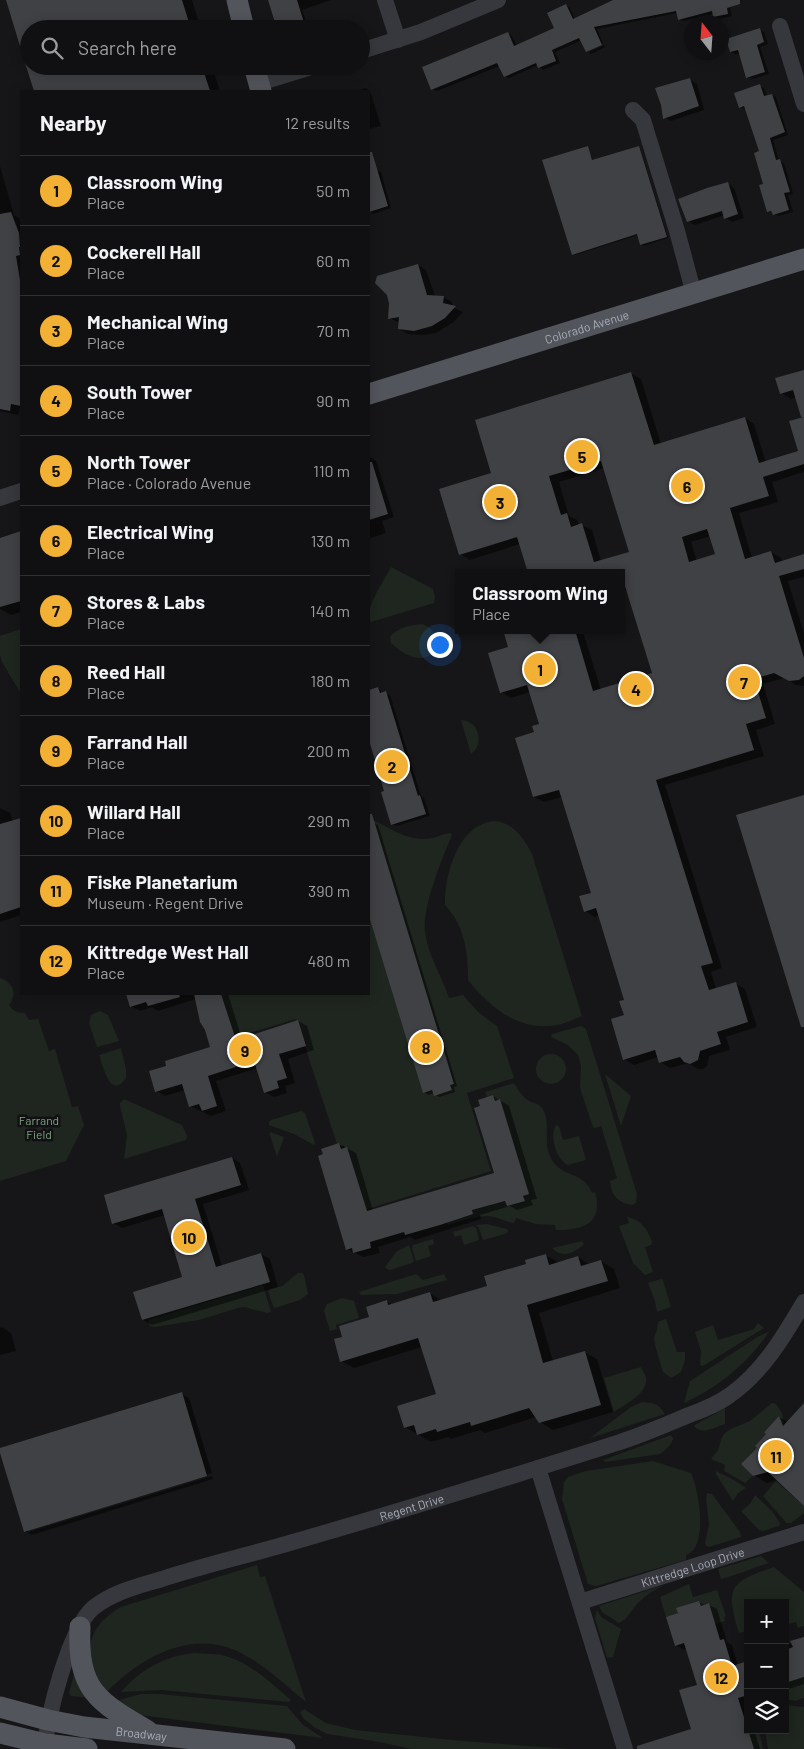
<!DOCTYPE html>
<meta charset="utf-8">
<style>
body{margin:0;font-family:Barlow,sans-serif;background:#19191b;color:#f1f3f6}
.controls{position:absolute;right:15px;bottom:15px;display:grid;overflow:hidden;border-radius:0px;box-shadow:0 2px 12px #0003}
.controls button{width:45px;height:45px;display:grid;place-items:center;padding:0;border:0;border-bottom:1px solid #303032;background:#101012;color:#f1f3f6;font:25px sans-serif}
.compass{position:absolute;left:684px;top:15px;width:45px;height:45px;border-radius:50%;background:#101012;box-shadow:0 2px 12px #0003;rotate:343deg}
.you{position:absolute;left:439px;top:644px;width:18px;height:18px;margin:-12px;border:4px solid #fff;border-radius:50%;background:#1a73e8;box-shadow:0 0 0 8px #1a73e833}
.badge{display:grid;place-items:center;width:32px;height:32px;border-radius:50%;background:#f2b134;color:#111;font-size:16px;font-weight:700}
.pin{position:absolute;translate:-50% -50%;border:2px solid #fff;box-shadow:0 1px 5px #0006}
.popup{position:absolute;left:455px;top:569px;width:170px;height:65px;box-sizing:border-box;display:grid;place-content:center;border-radius:0px;background:#101012;filter:drop-shadow(0 1px 4px #0005);font-size:16px;white-space:nowrap;color:#9c9d9f}
.popup b{font-size:19px;color:#f1f3f6}
.popup::after{content:'';position:absolute;left:50%;top:100%;margin-left:-10px;border:10px solid transparent;border-top-color:#101012}
.list{margin:0;padding:0;list-style:none}
h2{display:flex;justify-content:space-between;align-items:center;height:65px;margin:0;padding:0 20px;font-size:21px}
h2 small{font-size:16px;font-weight:400;color:#9c9d9f}
.list li{display:grid;grid-template-columns:32px 1fr auto;gap:15px;align-items:center;box-sizing:border-box;height:70px;padding:0 20px;border-top:1px solid #303032}
.list b{display:block;font-size:19px;white-space:nowrap}
.list p{margin:0;font-size:16px;white-space:nowrap;color:#9c9d9f}
.list em{font-size:16px;font-style:normal;color:#9c9d9f}
.icon{flex:none;width:28px;height:28px;fill:none;stroke:currentColor;stroke-width:2;stroke-linecap:round;stroke-linejoin:round}
.map{position:relative;flex:none;width:804px;height:1749px;overflow:hidden}
.search{position:absolute;background:#101012;box-shadow:0 2px 12px #0003;left:20px;top:20px;width:350px;height:55px;display:flex;align-items:center;gap:12px;box-sizing:border-box;padding:0 18px;border-radius:28px;color:#9c9d9f;font-size:19px}
.panel{position:absolute;background:#101012;box-shadow:0 2px 12px #0003;left:20px;top:90px;width:350px;height:905px;border-radius:0px}
.map>svg:first-child{display:block}
.green{fill:#1e261f}
.shadow{fill:#0007;fill-rule:evenodd}
.building{fill:#404145;fill-rule:evenodd}
.lines{fill:none;stroke-linecap:round;stroke-linejoin:round}
.minor{stroke:#37383d;stroke-width:16}
.major{stroke:#53555c;stroke-width:21}
.labels{text-anchor:middle;dominant-baseline:central;stroke-width:5;stroke-linejoin:round;paint-order:stroke}
.street-label{font-size:12px;fill:#a8adb8;stroke:#111113}
.park-label{font-size:12px;fill:#7fa381;stroke:#111113}
</style>
<div class="map">
<svg width="804" height="1749" viewBox="0 0 804 1749">
<rect width="100%" height="100%" fill="#161618"/>
<path class="green" d="M391,567l42,22 2,8 -1,6 -63,19c-8,-13 14,-42 20,-55z
M422,624c30,10 11,58 -31,19l-1,-6c8,-10 21,-12 32,-13z
M21,629v65l-19,-32 -2,-7v-19z
M461,720c18,0 24,24 10,34z
M369,818c20,9 40,25 63,20 7,-1 12,-5 19,-5l1,2c-10,24 -30,72 -27,97 3,24 17,44 24,66l14,-3 15,17 19,14 17,52 -47,15 24,78 -127,39 -20,-64 -6,1 -42,-128 -63,19 -14,-44h150z
M493,821c20,1 30,16 39,33l50,162c-8,3 -17,8 -25,9 -37,7 -67,-17 -89,-45 0,-27 -3,-54 -23,-75 -1,-29 13,-80 48,-84z
M0,978c13,4 18,16 9,27 4,6 8,8 16,8l4,7 9,-1 11,32 6,-2 17,58 6,-1 6,19 -18,36 -66,20z
M100,1011l8,4 11,26 -22,6 -8,-24 2,-8z
M581,1026l5,3 51,165 -1,9 -4,2c-14,-2 -21,-10 -22,-24l7,-3 -16,-52 -6,2 -2,-1 -13,-39 1,-22 -3,-11 -10,-10 -17,-8 1,-3z
M121,1048l5,21v9c-16,23 -23,-13 -27,-23z
M536 1069a15 15 0 1 1 30 0a15 15 0 1 1-30 0Z
M605,1074l26,22 -10,30z
M514,1083c4,7 8,13 15,18 4,2 11,3 13,7 11,16 -2,37 12,55 12,15 30,9 38,30l3,-1c9,32 -13,38 -39,38l-1,-5 -19,-1 -20,-6 -2,5c-7,-1 -13,-4 -19,-6 -17,-3 -31,3 -47,8l-1,-3 26,-8 -1,-4 33,-9 20,-1 -25,-101 -5,2 -2,-6 -6,2 -2,-5z
M124,1099l58,26 5,11 -1,4 -62,19 3,-24 -7,-29v-3z
M301,1111l4,2 10,30 -1,2 -20,-11 -25,-9v-3l2,-2z
M556,1125l3,1 4,14 16,-4 7,24 -18,5c-12,-6 -19,-28 -12,-40z
M270,1132l14,5 -7,20 -7,-22z
M627,1217c14,2 21,13 25,25l-1,3 -6,2 8,25 -8,3 -12,-12 -14,-37 10,-3z
M487,1224l20,5 1,3 -3,2 -22,6 -4,-12 -3,-3z
M473,1226l3,2 3,12 -15,5 -3,-10 -6,2 -2,-5z
M433,1239l1,5 -6,2 3,10 -15,5 -4,-13 1,-3z
M582,1241l2,3c-9,9 -22,15 -32,4z
M409,1245l5,16 -2,2 -22,7 -3,-1 -2,-2 11,-15z
M298,1273h4l2,2 4,19 -8,6 -25,8 -2,-2 -5,-15 2,-2 12,-3z
M416,1274l7,6 21,-6 3,6 -50,14 -36,1 -2,-3z
M661,1279l2,1 8,27 -14,5 -2,-11 -7,-18z
M263,1285l8,27 -4,1 -23,-6 -6,1 -39,12 -44,7 -5,-1 -2,-6z
M342,1298l12,3 5,17 -23,7 1,4 -7,2 -6,-20 3,-7z
M666,1319l11,33h8v8l-4,12 -10,6 -8,-6 -7,-23 -2,-11 3,-8 1,-8z
M758,1323l6,5 -61,38 -3,-1 1,-14 -6,-19 18,-7 5,15 36,-11z
M769,1332c-21,31 -51,56 -85,71l6,-22 69,-45z
M641,1367c2,5 4,6 5,11 2,16 -21,26 -32,34l-10,-34z
M642,1402c12,1 17,2 23,12l-75,24 41,-31z
M772,1403l4,1 6,9 2,11 -2,1 -3,-9 -15,15 2,3 -11,12 2,2 -16,16 12,12 -8,7 -21,-12 1,-6 -14,-6 7,-9 4,-13 3,-4 6,-4 19,-8z
M725,1408v16c-10,3 -21,11 -30,3v-2z
M671,1435l2,3c-1,7 -7,12 -13,16l-55,8 -2,-2z
M653,1461l38,12c8,17 18,75 -5,82v5l-90,26 -8,-2 -26,-85 2,-17 4,-5 18,-6z
M716,1471l18,9 12,8 -8,5 -5,8 -17,-27z
M776,1481l28,25v7l-13,10h-5l-2,-3 -21,-24z
M707,1493l5,1 28,38 1,5 -32,10 -3,-1 -1,-3 4,-18 -3,-26z
M755,1495l17,16 8,12 -1,3 -16,5 -4,-1 -18,-19 9,-7z
M761,1556l8,7c-17,5 -31,12 -48,16l-3,-10z
M257,1565l3,12 5,-1 41,126c-21,-17 -41,-37 -65,-49 -48,-25 -100,4 -134,39 -25,-33 -24,-63 14,-85z
M774,1567l30,25v34l-6,2 -2,-6 -11,3v-22h-37v31l-1,-3 -8,2c-14,-45 -10,-51 35,-66z
M689,1584l4,13 24,-7 9,26 -2,1 1,4 -10,3 -7,-21 -42,14 -6,-20z
M664,1585c-10,5 -18,10 -26,18 -6,6 -11,17 -19,20l-17,-11 -3,-6z
M597,1610l4,7 20,12 -8,28 -6,1 -12,-40z
M194,1653c11,1 24,0 35,4 24,8 43,27 62,43l-2,2 -128,-12 -40,2c19,-22 43,-36 73,-39z
M76,1666l12,32 -17,-2 -2,-3z
M804,1677v21l-8,3 -11,-2v-16z
M141,1694h18l128,12 16,19 20,13 -192,-24 -16,-12 11,-4z
M785,1705l19,2v42h-36l-3,-19h20z
M304,1709l22,14 29,7 107,11 108,8h-158l-38,-8 -47,-7 -13,-7 -11,-9 -3,-6z
M748,1730h11l4,19h-12z"/>
<path class="shadow" d="M7,0h185l9,29h-172v37h183l8,25h-185z
M269,0h62l-29,10 7,19h-30z
M614,0h128l-13,4 3,12 -13,3 -4,-2 -1,-3 -31,7 -4,-2 -2,-6 -80,16 6,14 -15,7v2l-6,-12 -27,12 5,11 -17,7 -5,-5 -29,13 -5,-2 -4,-10 -63,25 -5,-2 76,-56 4,3 5,10 39,-17 10,-23 4,2 5,11z
M760,30l4,2 4,12 -8,3 9,27 -17,5 -4,-2 -8,-24 -4,1 -5,-2z
M604,45l1,2 -14,7 -2,-2z
M690,80l7,4 7,26 -33,11 -6,-3z
M760,86l4,2 3,9 5,-2 4,2 12,38 -15,5 6,21 5,2 9,31 -5,1 5,17 -15,4 -10,-5 -7,-59 -14,-43h-3l-4,-2z
M366,88l4,3 11,35 -12,3v-38h-13z
M587,147l6,14 45,-14 2,1 28,90 -25,8 -5,-11 -63,20 -2,-1z
M0,166l14,49 5,3 2,5v186l-1,-1 -2,7 -18,-4z
M377,170l4,2 10,36 -18,6 -4,-4v-38z
M728,184l6,4 10,30 -12,4 -6,-4 -1,-3 -30,10 -7,-4z
M418,265l8,5 9,26 8,1 9,5v5l11,5 -9,10 -18,11 -12,2 -16,-1 -9,-5 1,-6 -11,-5z
M804,371v101l-32,10 6,20 -39,11 13,45 19,-6 10,6 1,4 22,-6v21l-16,4 16,53v52l-8,-1 -12,-7 -21,6 12,40 -19,6 8,26 -99,29 57,183 -11,4 5,17 19,-6 10,6 12,38 -31,10 4,13 -21,6 -2,10 -4,3h-5l-10,-6 -18,5 -10,-6 -2,-5 -24,8 -10,-6 1,-58 -26,-86 -4,2 -10,-6 8,-18 -31,-96 -18,5 -10,-5 2,-64 5,-8 -11,-33 -19,6 -10,-6 8,-44 -5,-18h35l3,7 22,-7h25l-6,2 18,58 52,-16 -26,-84 -6,2v-19h-102l9,-3 -8,-26 -50,16 -10,-6 32,-80 139,-101 10,6 20,65 84,-26 9,6 12,38 34,-10 3,-33 -7,-22 -5,2 -10,-6zM604,468l26,84 -29,9 -9,-31 -10,-5 -3,1 -2,-6 -8,-4 -10,-34zM711,536l5,19 -19,6 -6,-19z
M370,457l6,4 18,56 -12,4 4,12 -15,5 -2,-2z
M21,532v80l-10,3 -11,-6v-70z
M378,688l5,5 7,2 31,101 3,2 6,18 -34,10 -4,-2 -6,-32 -17,-56v-45z
M0,808l10,5 3,9 8,-3v96l-21,7z
M374,823l4,2 79,261 -3,1 1,5 -16,5 -5,-4 -6,2 -4,-3 -55,-181v-87z
M127,994h101l14,45 56,-18 9,5 7,24 -26,9 7,24 -10,3 2,7 -13,4 -9,-5 -7,-24 -42,13 10,30 -15,5 -21,-10 -5,-16 -20,6 -8,-5 55,-43 -16,-49 -38,12 -6,-4 -12,4 -9,-5z
M493,1096l16,10 28,93 -6,1 2,5 -16,5 -7,-4 -30,9 1,4 -66,21 -5,-3 -32,10 2,6 -17,4 -16,-8 -8,-105 17,9 17,58 122,-37 -13,-67z
M232,1158l8,5 9,27 -46,14 19,62 39,-12 9,5 8,28 -126,38 -9,-5 41,-42 -19,-63 -43,13 -9,-5z
M545,1255l13,7 20,-5 12,8 11,-4 13,8 6,19 -81,25 14,48 31,-9 13,7 16,53 -60,18 -13,-8 -4,-5 -51,16 -5,-3 -29,9 -3,-2 -17,5 -26,-15 32,-32 -15,-48 -68,21 -13,-7 3,-24 27,-19 16,-16 6,3 37,-12 12,8 47,-14z
M2,1327l9,6 5,18 -16,4v-27z
M182,1394l7,4 23,75 -184,57v2l184,-56 1,3 -181,56 -7,-4z
M804,1409v95l-26,-24 -11,3 -13,-8 5,-27 20,-31 9,5z
M699,1602l6,4 4,-1 8,4 10,33 5,3 6,21 10,-3v39l-3,1 3,7v20h6l6,19h-101l34,-19 5,-44 -11,-37 -3,1 -8,-5 4,-31z
M804,1639v45l-19,6v-44z"/>
<path class="building" d="M6,0h176l9,29h-162v37h-3z
M268,0h29l9,29h-29z
M613,0h127v4l-13,4 1,6 -15,3 -1,-6 -34,9 -2,-9 -82,16 8,18 -16,7 -7,-14 -27,12 4,11 -18,7 -2,-5 -32,14 -7,-14 -66,27 -9,-23 86,-35 6,14 40,-18 -7,-15 19,-9 7,15z
M760,28l4,14 -7,3 8,27 -19,6 -8,-28 -8,2 -4,-13z
M26,66h176l8,25h-176z
M690,78l9,28 -36,13 -2,-14 -6,-17z
M760,84l4,12 8,-2 13,38 -15,6 6,22 4,-1 10,33 -6,1 5,17 -16,5 -2,-4 -4,1 -8,-27 4,-1 -9,-31 5,-2 -15,-45 -5,2 -5,-15z
M588,146l4,14 47,-14 28,91 -27,8 -3,-11 -65,21 -30,-95z
M369,152h3l16,54 -19,6z
M728,182l10,32 -14,5 -2,-8 -35,11 -9,-23 29,-11z
M11,212l8,21 1,14h-1l1,8 -4,1 5,30v120l-10,-2 -1,7 -10,-2v-195z
M418,264l9,31 17,1 -1,7 13,3 -11,12 -13,8 -18,5 -16,-2 1,-12 -11,2 1,-15 -2,-9 -12,-12 2,-7z
M804,370v47h-3l-8,-27 -13,4 -5,-16z
M631,372l23,73 91,-28 14,46 39,-12 -9,-30 15,-4v47l-41,13 6,19 -39,12 15,51 26,-8 4,12 29,-9v15l-25,7 25,82v18l-5,4 -10,1 -15,-8 -20,6 12,39 -20,6 8,26 -98,30 57,183 -12,3 8,24 27,-8 12,40 -31,10 4,12 -21,7 -2,9 -8,4 -6,-2 -4,-5 -21,6 -4,-13 -32,10 -12,-41 13,-4 -5,-14 5,-1 -28,-92 -12,4 -5,-16 12,-3 -32,-103 -26,7 -18,-59 19,-6 -2,-6 7,-2 -12,-39 -27,8 -12,-40 20,-6 -5,-17h29l2,8 27,-8h14l18,61 59,-18 -28,-90h-3v-10h-93l-11,-36 -58,18 -20,-66 52,-16 -16,-53zM601,461l28,91 -35,10 -12,-39 -11,4 -4,-14 -6,2 -12,-39zM707,529l8,25 -26,8 -7,-25z
M369,462h3l16,52 -19,6z
M21,531v70l-21,6v-69z
M378,687l2,6 6,-2 32,105 2,-1 6,19 -35,11 -10,-33 3,-1 -15,-51v-50z
M804,795v232h-3l-65,-212z
M369,814h3l82,270 -4,1 2,5 -18,6 -2,-6 -9,3 -54,-177z
M21,818v89l-21,7v-90z
M126,994h53l1,3 -32,9 -2,-4 -16,5z
M194,994h27l15,46 62,-20 8,26 -27,8 8,24 -10,3 2,7 -15,5 -10,-32 -46,15 9,30 -15,5 -3,-7 -10,3 -7,-23 -27,8 -6,-21 17,-5 -1,-5 45,-14 -5,-17 -5,-8z
M493,1095l2,6 5,-2 29,95 -6,2 2,5 -18,5 -2,-5 -33,9 1,4 -33,11 -35,10 -1,-3 -34,10 1,6 -18,5 -1,-5 -6,2 -28,-94 5,-2 -2,-5 18,-6 2,6 6,-2 20,64 127,-38 -20,-65 6,-2 -2,-6z
M232,1157l9,28 -46,14 21,68 45,-14 9,29 -128,38 -9,-28 49,-15 -20,-68 -50,15 -8,-29z
M546,1254l3,11 29,-9 3,10 20,-6 7,21 -81,24 16,58 42,-12 16,54 -62,18 -10,-15 -58,18 -1,-4 -33,10 -1,-3 -19,6 -3,-10 -10,3 -7,-22 39,-12 -18,-56 -78,24 -6,-23 8,-2 -3,-11 30,-9 -3,-10 21,-7 1,5 42,-13 3,10 54,-16 -3,-10 42,-12 -1,-4z
M182,1392l25,84 -183,56 -24,-79v-5z
M804,1403v103l-36,-34 -15,4 -12,-12 16,-16 -2,-2 11,-12 -2,-2 15,-16 4,10z
M699,1601l2,5 8,-3 11,37 4,-1 8,27 16,-5v34l-10,3 16,51h-117v-3l54,-17 -12,-39 18,-5 -13,-42 -9,3 -9,-29 12,-4 -2,-5z
M804,1637v40l-19,6v-33l8,-3 -3,-6z"/>
<g class="lines">
<g class="minor">
<path d="M385,0l13,40"/>
<path d="M780,26l24,78"/>
<path d="M361,51l60,-19 77,-32"/>
<path d="M259,83l55,-17"/>
<path d="M633,110l10,10 34,111 17,63"/>
<path d="M0,498l21,-7"/>
<path d="M538,1468l87,281"/>
<path id="s1" d="M580,1602l224,-70"/>
<path id="s2" d="M45,1749c1,-31 25,-121 48,-141 20,-16 45,-22 69,-29 43,-14 87,-24 131,-37 108,-31 217,-65 324,-99 25,-8 48,-18 72,-28 14,-5 29,-11 41,-20 33,-23 54,-59 74,-93"/>
</g>
<g class="major">
<path d="M237,0l7,29"/>
<path d="M254,66l7,25"/>
<path id="s3" d="M369,394l435,-135"/>
<path d="M80,1627c-3,63 18,75 68,104"/>
<path id="s4" d="M0,1707l48,13 36,7 201,22"/>
<path d="M0,1733l45,11 42,5"/>
</g>
</g>
<g class="labels">
<g class="street-label">
<text stroke="none"><textPath href="#s3" startOffset="228">Colorado Avenue</textPath></text>
<text stroke="none"><textPath href="#s2" startOffset="486">Regent Drive</textPath></text>
<text stroke="none"><textPath href="#s1" startOffset="118">Kittredge Loop Drive</textPath></text>
<text stroke="none"><textPath href="#s4" startOffset="144">Broadway</textPath></text>
</g>
<g class="park-label">
<text x="39" y="1120">Farrand<tspan x="39" dy="14">Field</tspan></text>
</g>
</g>
</svg>
<div class="controls">
<button>+</button>
<button>−</button>
<button><svg class="icon" aria-label="layers" viewBox="0 0 24 24"><path d="M12 4l9 5-9 5-9-5zM3 14l9 5 9-5"/></svg></button>
</div>
<svg class="compass" viewBox="-18 -18 36 36"><path d="M0-13l5 13h-10z" fill="#e53935"/><path d="M0 13l5-13h-10z" fill="#9c9d9f"/></svg>
<div class="you"></div>
<div class="pin badge" style="left:540px;top:669px">1</div>
<div class="popup"><b>Classroom Wing</b>Place</div>
<div class="pin badge" style="left:392px;top:766px">2</div>
<div class="pin badge" style="left:500px;top:502px">3</div>
<div class="pin badge" style="left:636px;top:689px">4</div>
<div class="pin badge" style="left:582px;top:456px">5</div>
<div class="pin badge" style="left:687px;top:486px">6</div>
<div class="pin badge" style="left:744px;top:682px">7</div>
<div class="pin badge" style="left:426px;top:1047px">8</div>
<div class="pin badge" style="left:245px;top:1050px">9</div>
<div class="pin badge" style="left:189px;top:1237px">10</div>
<div class="pin badge" style="left:776px;top:1456px">11</div>
<div class="pin badge" style="left:721px;top:1677px">12</div>
<div class="search"><svg class="icon" aria-label="search" viewBox="0 0 24 24"><circle cx="10" cy="10" r="6"/><path d="M15 15l6 6"/></svg>Search here</div>
<section class="panel">
<h2>Nearby<small>12 results</small></h2>
<ul class="list">
<li><span class="badge">1</span><div><b>Classroom Wing</b><p>Place</p></div><em>50 m</em></li>
<li><span class="badge">2</span><div><b>Cockerell Hall</b><p>Place</p></div><em>60 m</em></li>
<li><span class="badge">3</span><div><b>Mechanical Wing</b><p>Place</p></div><em>70 m</em></li>
<li><span class="badge">4</span><div><b>South Tower</b><p>Place</p></div><em>90 m</em></li>
<li><span class="badge">5</span><div><b>North Tower</b><p>Place · Colorado Avenue</p></div><em>110 m</em></li>
<li><span class="badge">6</span><div><b>Electrical Wing</b><p>Place</p></div><em>130 m</em></li>
<li><span class="badge">7</span><div><b>Stores &amp; Labs</b><p>Place</p></div><em>140 m</em></li>
<li><span class="badge">8</span><div><b>Reed Hall</b><p>Place</p></div><em>180 m</em></li>
<li><span class="badge">9</span><div><b>Farrand Hall</b><p>Place</p></div><em>200 m</em></li>
<li><span class="badge">10</span><div><b>Willard Hall</b><p>Place</p></div><em>290 m</em></li>
<li><span class="badge">11</span><div><b>Fiske Planetarium</b><p>Museum · Regent Drive</p></div><em>390 m</em></li>
<li><span class="badge">12</span><div><b>Kittredge West Hall</b><p>Place</p></div><em>480 m</em></li>
</ul>
</section>
</div>
